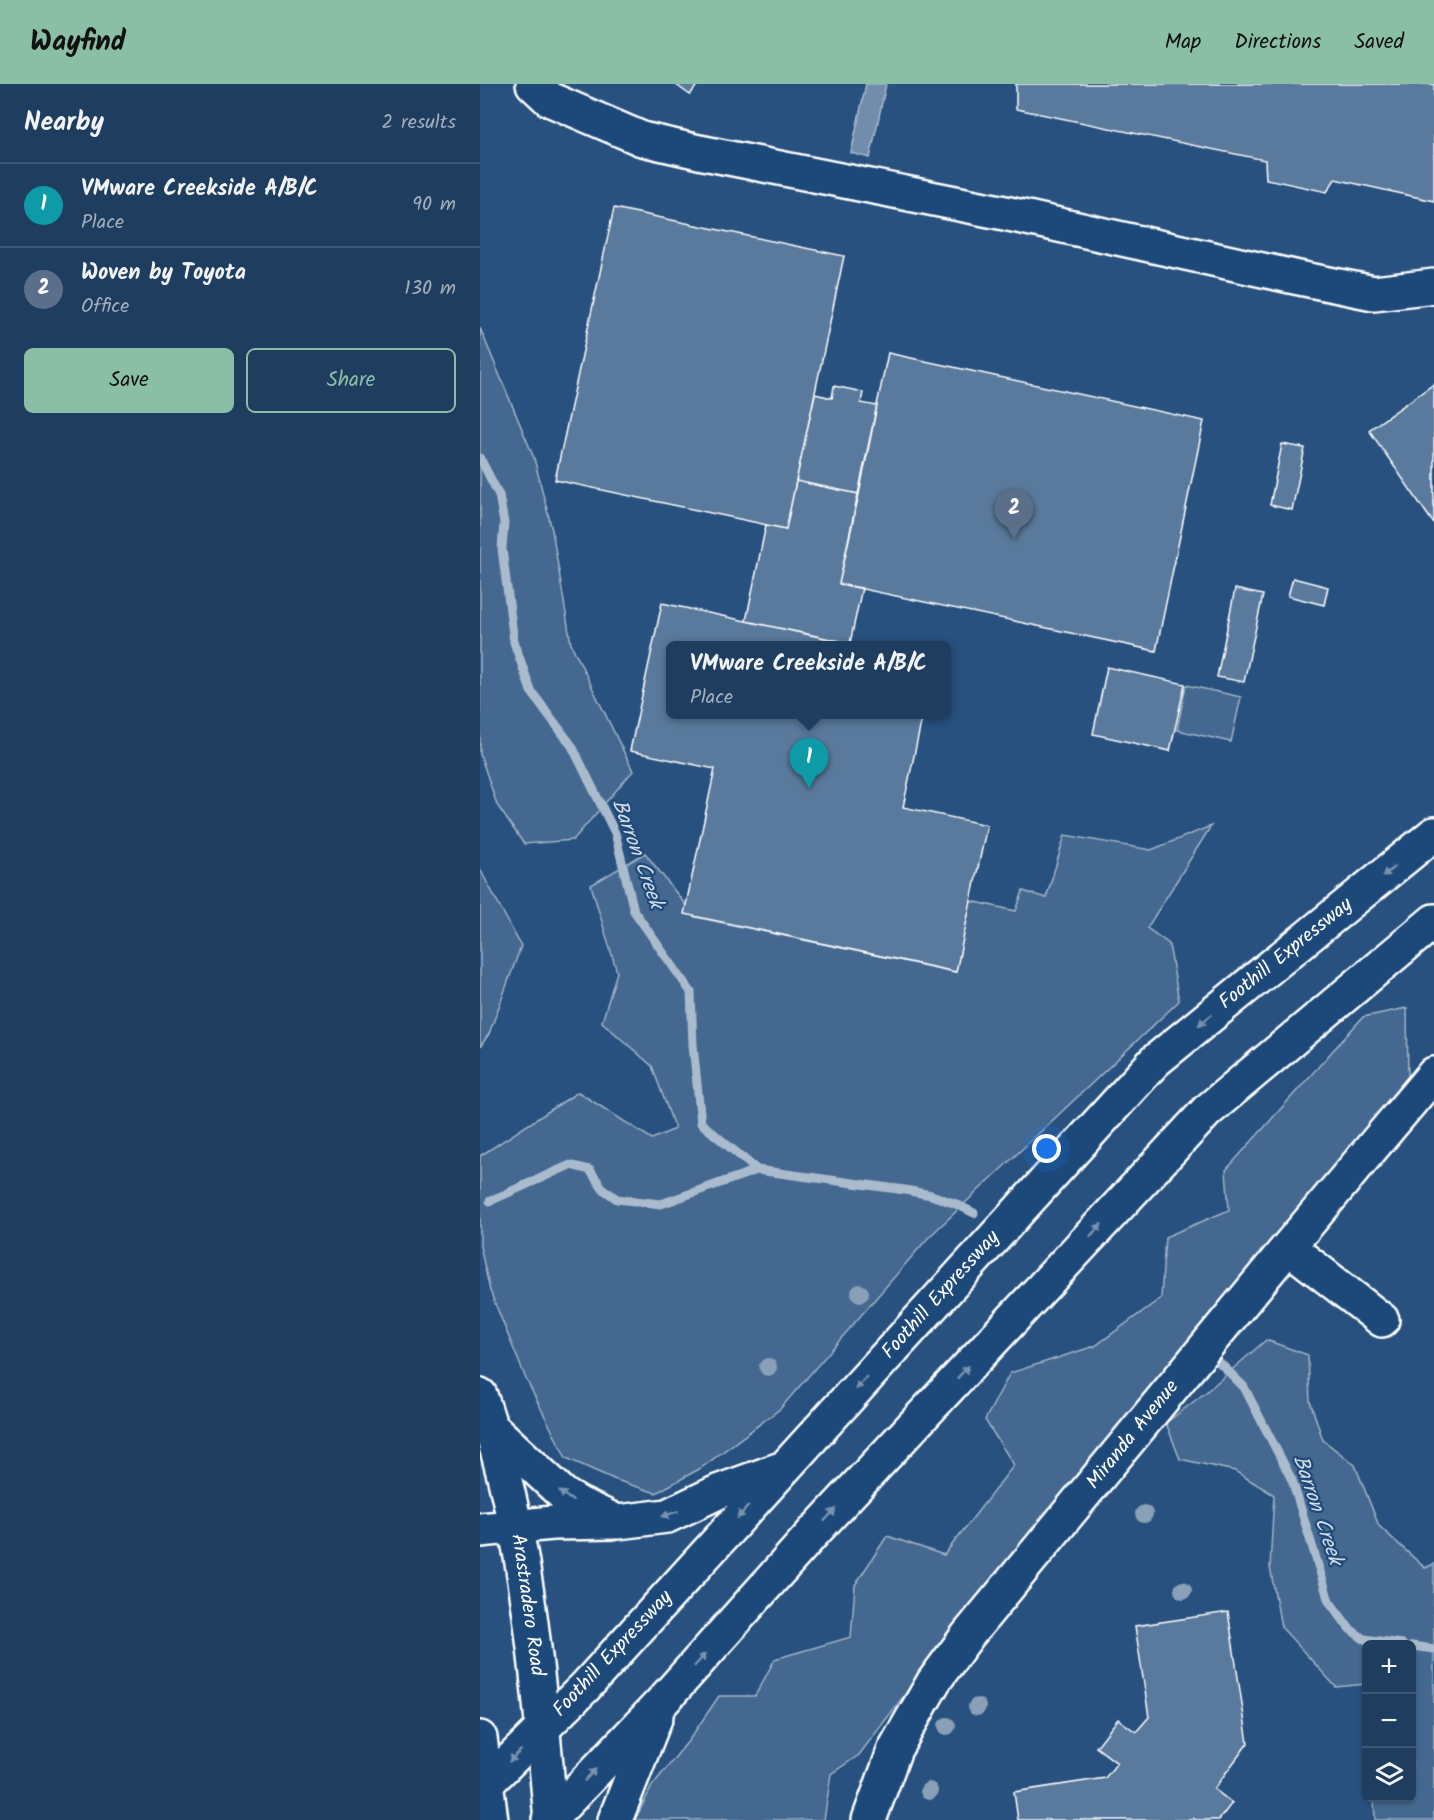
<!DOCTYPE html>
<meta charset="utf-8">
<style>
body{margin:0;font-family:Kalam,sans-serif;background:#264465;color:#f1f3f6}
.controls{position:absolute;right:18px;bottom:18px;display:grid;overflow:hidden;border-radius:9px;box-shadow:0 2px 4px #0004}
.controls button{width:54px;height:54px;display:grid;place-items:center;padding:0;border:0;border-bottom:2px solid #3c5674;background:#1e3d5f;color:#f1f3f6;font:30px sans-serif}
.you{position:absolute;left:567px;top:1065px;width:21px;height:21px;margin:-15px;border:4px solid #fff;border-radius:50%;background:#1a73e8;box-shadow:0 0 0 9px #1a73e833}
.badge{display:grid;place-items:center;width:39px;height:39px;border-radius:50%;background:#8abfa5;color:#fff;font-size:20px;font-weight:700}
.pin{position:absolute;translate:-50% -50px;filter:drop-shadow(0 2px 3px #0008)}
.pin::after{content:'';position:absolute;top:32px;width:21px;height:18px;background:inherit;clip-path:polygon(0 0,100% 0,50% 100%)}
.popup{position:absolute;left:186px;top:557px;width:285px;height:78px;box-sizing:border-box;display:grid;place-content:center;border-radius:9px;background:#1e3d5f;filter:drop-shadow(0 2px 4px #0005);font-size:20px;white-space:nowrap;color:#a1aebd}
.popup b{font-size:22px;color:#f1f3f6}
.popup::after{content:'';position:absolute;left:50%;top:100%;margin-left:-12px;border:12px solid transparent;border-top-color:#1e3d5f}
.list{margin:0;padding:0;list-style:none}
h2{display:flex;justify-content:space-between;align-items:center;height:78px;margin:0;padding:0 24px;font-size:26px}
h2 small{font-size:20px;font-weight:400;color:#a1aebd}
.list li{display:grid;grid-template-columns:39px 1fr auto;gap:18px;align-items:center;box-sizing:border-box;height:84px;padding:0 24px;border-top:2px solid #3c5674}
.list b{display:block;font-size:22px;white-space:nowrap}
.list p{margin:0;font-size:20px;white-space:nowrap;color:#a1aebd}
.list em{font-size:20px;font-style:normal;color:#a1aebd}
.actions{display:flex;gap:12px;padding:18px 24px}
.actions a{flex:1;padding:14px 0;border:2px solid #8abfa5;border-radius:9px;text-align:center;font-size:21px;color:#8abfa5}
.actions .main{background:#8abfa5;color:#111}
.icon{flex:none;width:33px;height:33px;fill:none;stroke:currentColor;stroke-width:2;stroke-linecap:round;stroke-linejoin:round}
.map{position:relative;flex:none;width:954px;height:1736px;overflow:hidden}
header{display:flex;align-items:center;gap:36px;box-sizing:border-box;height:84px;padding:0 30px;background:#8abfa5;color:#111}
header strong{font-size:28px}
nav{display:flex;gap:33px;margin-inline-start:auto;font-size:21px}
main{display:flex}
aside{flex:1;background:#1e3d5f}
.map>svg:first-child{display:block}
.green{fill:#446890;stroke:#a2b4c8;stroke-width:1.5}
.water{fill:#718dab;stroke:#aabbcd;stroke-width:1.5}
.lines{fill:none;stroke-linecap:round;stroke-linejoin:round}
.stream{stroke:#aabbcd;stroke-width:9}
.building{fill:#5a7a9d;stroke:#fff;stroke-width:1.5}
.minor-casing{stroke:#fff;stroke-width:38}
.major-casing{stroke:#fff;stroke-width:38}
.highway-casing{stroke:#fff;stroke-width:38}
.minor{stroke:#1f4a7a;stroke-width:33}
.major{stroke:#1f4a7a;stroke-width:33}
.highway{stroke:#1f4a7a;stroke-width:33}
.tree{fill:#8aa0b9}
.oneway{fill:#7992af}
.labels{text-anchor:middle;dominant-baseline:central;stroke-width:4.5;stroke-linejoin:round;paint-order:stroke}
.street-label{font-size:20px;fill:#fff;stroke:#1f4a7a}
.water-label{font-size:21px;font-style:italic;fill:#d4dde6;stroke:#1f4a7a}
</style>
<header>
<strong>Wayfind</strong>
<nav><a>Map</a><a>Directions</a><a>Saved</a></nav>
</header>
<main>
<aside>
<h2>Nearby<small>2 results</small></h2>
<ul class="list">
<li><span class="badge" style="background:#0f9aa8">1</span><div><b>VMware Creekside A/B/C</b><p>Place</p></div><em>90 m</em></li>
<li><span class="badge" style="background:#5c6f8a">2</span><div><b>Woven by Toyota</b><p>Office</p></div><em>130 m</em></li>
</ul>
<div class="actions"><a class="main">Save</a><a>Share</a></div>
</aside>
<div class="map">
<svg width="954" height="1736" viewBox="0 0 954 1736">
<rect width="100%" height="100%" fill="#28517f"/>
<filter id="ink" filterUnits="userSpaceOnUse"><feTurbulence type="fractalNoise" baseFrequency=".0167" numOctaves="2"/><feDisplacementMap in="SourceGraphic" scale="12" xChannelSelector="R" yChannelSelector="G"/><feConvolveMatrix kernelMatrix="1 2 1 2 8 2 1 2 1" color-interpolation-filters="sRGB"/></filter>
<g filter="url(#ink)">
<path class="green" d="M0,244l54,130 18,72 19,114 62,127 -60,69 -49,4 -27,-39 -17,-51z
M706,601l55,12 -10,45 -54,-12z
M731,742l-64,102 22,16 10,57 -251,237 -148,171 -79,59 -45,25 -40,-13 -50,-22 -40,-79 -36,-88 -10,-45v-90l98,-64 74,47 23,-10 -23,-63 -50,-44 15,-50 -26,-87 54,-32 50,64 260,55 16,-71 45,10 7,-20 23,7 19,-63 86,15z
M0,785l41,77 -32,88 -9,13z
M927,924l1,68 -443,539 -106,140 -28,19 -7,46h-189l17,-34 37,-46 30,-44h36l20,-37 76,-22 4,-52 32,-49 57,19 70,-90 -29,-45 25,-47 85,-27 66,-48 4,-61 64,-27 -3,-40 137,-153z
M786,1256l42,15 2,46 13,39 32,25 24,61 46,42 9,-4v256h-59l-1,-22h38v-154h-46v40l-30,3 -55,-60 -11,-60 4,-72 -39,-24 -55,-12 -14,-36 40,-31z"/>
<path class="water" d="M386,0h20l-16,74 -19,-5z"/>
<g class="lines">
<path class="stream" d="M0,374l19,37 5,28 -2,26 12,93 17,49 41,55 43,87 19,78 57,81 2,53 8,78 56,47 148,20 26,5 25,9 18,9
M10,1117l80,-36 20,5 13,19 14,10 44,5 96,-34
M737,1276l27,27 48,93 37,121 21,28 14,10 38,5
M932,1562l22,3"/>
</g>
<path class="building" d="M195,0h23l-8,11z
M536,0h418v117l-99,-22 -8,13 -61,-13 -1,-19 -249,-51z
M134,124l230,48 -58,273 -231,-49z
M408,269l316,68 -48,230 -317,-67z
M954,300v140l-65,-94z
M354,302l29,6 -2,11 16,3 -18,88 -63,-13 19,-87 17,4z
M802,360l23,4 -13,62 -22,-5z
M316,397l63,13 -20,90 23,4 -12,55 -104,-22 20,-96 20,4z
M813,494l35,9 -4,18 -36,-9z
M755,505l28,6 -19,87 -27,-5z
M182,519l199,43h-190v68h252l-20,93 84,18 -31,147 -272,-58 31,-145 -85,-18z
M627,583l78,17 -15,67 -77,-17z
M748,1528l20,131 -34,46 18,14 -13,17h-23l-3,-2 -1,2h-174l-4,-28 91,-14 12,-15 -21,-16 22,-28 18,13 13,-15 -14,-91z"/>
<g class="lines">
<g class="minor-casing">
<path id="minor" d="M53,0l16,15 93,40 57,13 301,60 299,66 75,15 60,-7
M808,1163l94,73
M389,1736l26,-71 39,-68 34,-46 320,-388 146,-173"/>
</g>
<g class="major-casing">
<path id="major" d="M0,1311c48,137 58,282 71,425
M0,1654l11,82"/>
</g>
<g class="highway-casing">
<path id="highway" d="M11,1343l73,68 15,9 32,15
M0,1446l73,-7 65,-1 49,-6 53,-25 58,-21
M0,1706l105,-103 570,-626 279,-227
M69,1736l112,-117 152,-170 394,-422 227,-190
M135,1736l41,-104"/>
</g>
<use href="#minor" class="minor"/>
<use href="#major" class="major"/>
<use href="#highway" class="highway"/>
</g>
<g class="tree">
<circle cx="380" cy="1209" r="9"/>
<circle cx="288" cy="1283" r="9"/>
<circle cx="664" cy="1430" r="9"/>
<circle cx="703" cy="1506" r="9"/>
<circle cx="497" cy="1623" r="9"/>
<circle cx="467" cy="1642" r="9"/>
<circle cx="449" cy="1707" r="9"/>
</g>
<defs><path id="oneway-solid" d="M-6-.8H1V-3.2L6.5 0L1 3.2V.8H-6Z" transform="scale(1.5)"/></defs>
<g class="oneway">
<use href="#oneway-solid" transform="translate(909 787) rotate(141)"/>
<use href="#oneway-solid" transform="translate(725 936) rotate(141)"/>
<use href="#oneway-solid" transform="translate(616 1146) rotate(-47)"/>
<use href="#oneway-solid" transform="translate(483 1288) rotate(-47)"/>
<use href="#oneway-solid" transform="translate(381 1299) rotate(132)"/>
<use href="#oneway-solid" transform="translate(86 1412) rotate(-144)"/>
<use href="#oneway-solid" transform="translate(263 1428) rotate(132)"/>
<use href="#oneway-solid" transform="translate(190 1430) rotate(161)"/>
<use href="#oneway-solid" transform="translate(350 1431) rotate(-47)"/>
<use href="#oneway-solid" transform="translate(220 1576) rotate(-48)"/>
<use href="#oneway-solid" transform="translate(35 1672) rotate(135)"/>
<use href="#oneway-solid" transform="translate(110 1691) rotate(-46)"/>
</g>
</g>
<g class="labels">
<g class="street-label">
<text transform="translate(806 870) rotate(-39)">Foothill Expressway</text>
<text transform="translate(461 1211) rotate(-48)">Foothill Expressway</text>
<text transform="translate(653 1351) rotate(-51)">Miranda Avenue</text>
<text transform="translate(47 1521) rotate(82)">Arastradero Road</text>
<text transform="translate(133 1570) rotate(-47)">Foothill Expressway</text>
</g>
<g class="water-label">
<text transform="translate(157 770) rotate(70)">Barron Creek</text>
<text transform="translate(837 1426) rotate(71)">Barron Creek</text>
</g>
</g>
</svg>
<div class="controls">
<button>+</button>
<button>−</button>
<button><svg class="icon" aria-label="layers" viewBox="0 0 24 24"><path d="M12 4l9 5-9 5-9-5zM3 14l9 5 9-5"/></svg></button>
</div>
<div class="you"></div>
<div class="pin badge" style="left:329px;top:704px;background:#0f9aa8">1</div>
<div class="popup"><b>VMware Creekside A/B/C</b>Place</div>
<div class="pin badge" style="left:534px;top:455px;background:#5c6f8a">2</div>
</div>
</main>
